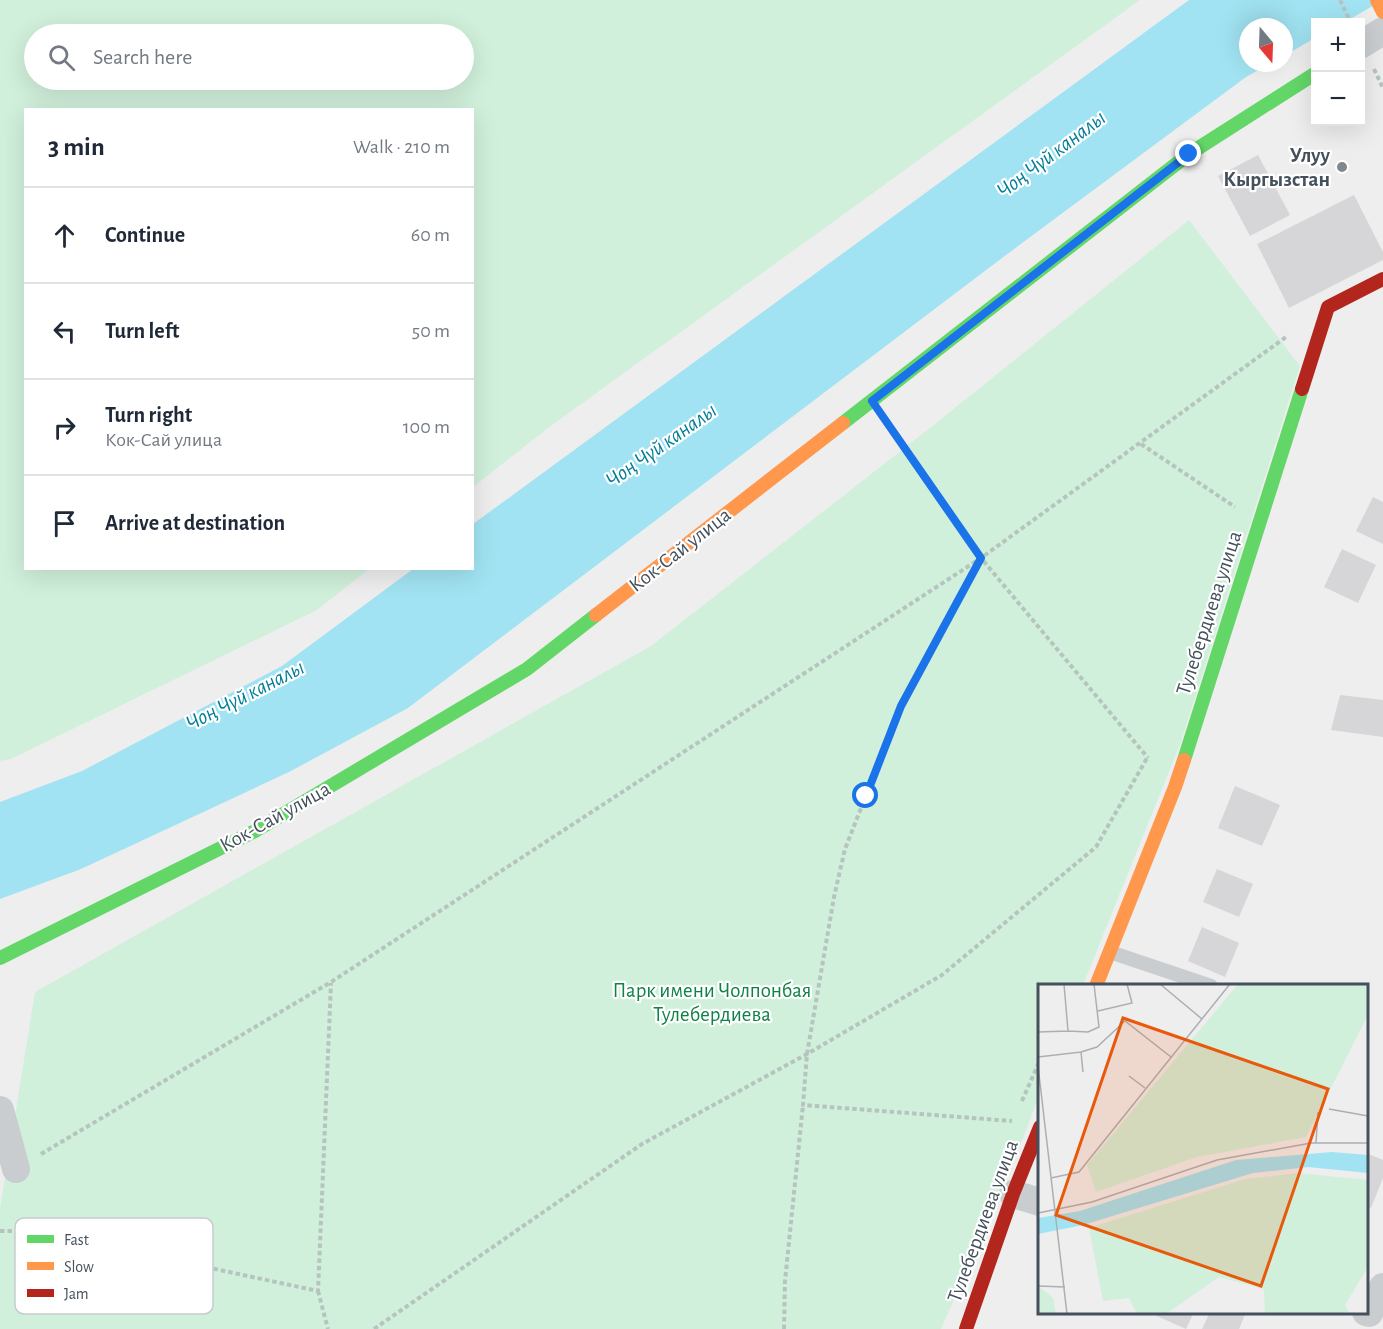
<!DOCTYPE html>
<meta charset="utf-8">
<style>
body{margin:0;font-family:"Alegreya Sans",sans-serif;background:#f2f2f3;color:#1f2937}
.controls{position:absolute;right:18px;top:18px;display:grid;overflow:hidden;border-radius:0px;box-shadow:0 6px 24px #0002}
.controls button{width:54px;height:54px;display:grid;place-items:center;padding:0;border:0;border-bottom:2px solid #e0e1e3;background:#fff;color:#1f2937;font:30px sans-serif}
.compass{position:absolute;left:1239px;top:18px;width:54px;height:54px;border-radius:50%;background:#fff;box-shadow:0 6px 24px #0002;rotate:161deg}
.stop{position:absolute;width:18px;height:18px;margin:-14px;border:4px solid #1a73e8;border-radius:50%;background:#fff}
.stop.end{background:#1a73e8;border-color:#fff;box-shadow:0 2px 6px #0008}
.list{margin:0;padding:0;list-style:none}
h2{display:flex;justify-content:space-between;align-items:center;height:78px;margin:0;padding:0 24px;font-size:26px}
h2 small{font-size:20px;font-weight:400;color:#747a83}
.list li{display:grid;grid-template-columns:39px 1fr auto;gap:18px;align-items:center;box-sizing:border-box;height:96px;padding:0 24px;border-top:2px solid #e0e1e3}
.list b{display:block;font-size:22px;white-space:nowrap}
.list p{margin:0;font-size:20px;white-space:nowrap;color:#747a83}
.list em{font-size:20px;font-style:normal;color:#747a83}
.icon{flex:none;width:33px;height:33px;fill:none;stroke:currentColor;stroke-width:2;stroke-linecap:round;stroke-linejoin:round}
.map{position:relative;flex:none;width:1383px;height:1329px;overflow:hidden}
.search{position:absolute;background:#fff;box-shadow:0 6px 24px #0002;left:24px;top:24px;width:450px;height:66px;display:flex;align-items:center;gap:15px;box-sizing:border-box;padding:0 21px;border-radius:33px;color:#747a83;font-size:22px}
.panel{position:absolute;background:#fff;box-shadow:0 6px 24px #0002;left:24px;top:108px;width:450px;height:462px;border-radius:0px}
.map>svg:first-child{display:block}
.green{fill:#d0f0db;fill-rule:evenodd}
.water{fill:#a1e3f2}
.building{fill:#d6d6d8}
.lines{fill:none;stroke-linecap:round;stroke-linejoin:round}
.path{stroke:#b6c4bf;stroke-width:4;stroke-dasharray:4.5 3;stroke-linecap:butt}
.lane{stroke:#cacdcf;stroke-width:14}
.street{stroke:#cacdcf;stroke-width:28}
.fast{stroke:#63d668;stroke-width:14}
.slow{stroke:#ff974d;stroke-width:14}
.jam{stroke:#b3261e;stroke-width:14}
.route{stroke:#1a73e8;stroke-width:8}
.poi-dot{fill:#80888f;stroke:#fff;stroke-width:2}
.labels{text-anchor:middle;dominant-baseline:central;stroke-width:4.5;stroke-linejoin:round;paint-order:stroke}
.poi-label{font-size:21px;font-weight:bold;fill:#44515c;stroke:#fff;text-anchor:end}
.street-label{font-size:21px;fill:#44515c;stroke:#fff}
.park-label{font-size:21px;fill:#0f8346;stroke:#fff}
.water-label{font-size:22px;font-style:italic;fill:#037e9a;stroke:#fff}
.inset-road{fill:none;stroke:#abafb4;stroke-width:1.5}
.view{fill:#e8590c;fill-opacity:0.15;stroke:#e8590c;stroke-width:3}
.inset-edge{fill:none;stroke:#44515c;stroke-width:3}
.key{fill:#fff;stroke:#c7cbce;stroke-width:1.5}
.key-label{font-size:16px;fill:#44515c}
</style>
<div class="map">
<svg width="1383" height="1329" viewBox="0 0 1383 1329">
<rect width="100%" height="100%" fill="#efeeee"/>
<path class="green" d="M0,0h1140l-592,428 -75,59 -1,-377h-446v458l343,1 -52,41 -306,149 -11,2zM464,34v46h-430v-46z
M1189,220l111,146 -119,376 -98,243 -43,1 -1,110 -28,74 -70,159h-941v-121l35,-216 616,-346 265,-207z"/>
<path class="water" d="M1189,0h194l-38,22h-29l-1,16 -31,18v-29h-36v36h23l-25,14 -244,181 -594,450 -119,64 -208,97 -81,30v-97l82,-31 200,-105 131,-97 59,-1 1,-44z"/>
<path class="building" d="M1258,155l32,60 -40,21 -32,-60z
M1354,195l29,57v8l-94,48 -32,-64z
M1373,497l10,5v42l-27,-13z
M1342,549l34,16 -18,38 -34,-16z
M1340,695l43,5v37l-52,-7z
M1235,786l45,19 -18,41 -44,-18z
M1217,869l36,15 -14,33 -36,-15z
M1202,927l37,16 -14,34 -37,-16z
M1366,1153l17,7v18l-12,30 -5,-2z
M1148,1312h46l-8,17z
M1210,1312h36l-7,17h-37z"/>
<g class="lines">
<path class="path" d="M1340,0l10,21
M1374,69l9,19
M889,426l92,132 167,200
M1141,444l94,63
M981,559l-80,147 -56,143 -11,48 -27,157 -4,51 209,16
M1022,1101l18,-41
M41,1154l290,-172 650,-424 305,-221
M0,1231h37l281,60 13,-308
M318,1291l10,38
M374,1329l268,-185 165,-90 135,-79 154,-128 51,-89
M784,1329l1,-48 18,-176"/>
<path class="lane" d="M1110,952l101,34"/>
<path class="street" d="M1360,45l23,-14
M0,1110l16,59
M1013,1194l27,8
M1366,1312l3,1 14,-26"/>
<path class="fast" d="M843,423l346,-269 127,-81
M1184,760l118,-371
M0,958l255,-127 272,-162 69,-54"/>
<path class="slow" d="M1377,0l6,12
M596,615l247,-192
M1096,986l79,-199 9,-27"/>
<path class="jam" d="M1302,389l26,-82 55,-28
M966,1329l47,-135 27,-67"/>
</g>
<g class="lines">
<path class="route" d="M866,796l35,-90 80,-148 -109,-157 317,-247"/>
</g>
<circle class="poi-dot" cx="1342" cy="167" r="6"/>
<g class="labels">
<g class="poi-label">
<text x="1330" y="155">Улуу<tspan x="1330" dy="24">Кыргызстан</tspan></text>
</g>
<g class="street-label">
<text transform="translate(680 550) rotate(-38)">Кок-Сай улица</text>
<text transform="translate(1209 613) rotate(-72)">Тулебердиева улица</text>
<text transform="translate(275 817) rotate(-29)">Кок-Сай улица</text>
<text transform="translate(983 1221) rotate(-70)">Тулебердиева улица</text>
</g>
<g class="park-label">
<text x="712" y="990">Парк имени Чолпонбая<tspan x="712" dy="24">Тулебердиева</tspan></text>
</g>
<g class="water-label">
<text transform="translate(1051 154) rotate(-37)">Чоң Чүй каналы</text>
<text transform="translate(661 445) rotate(-35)">Чоң Чүй каналы</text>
<text transform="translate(245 695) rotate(-27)">Чоң Чүй каналы</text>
</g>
</g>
<g transform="translate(1038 984)">
<rect width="330" height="330" fill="#efeeee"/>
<path d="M200,0h130v31l-62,122 -109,20 -101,35 -9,-27zM260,189l70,7v87l-23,38 5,9h-85l-1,-25 -45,-12 -53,37h-29l-8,-16 -26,3 -14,-73 156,-49zM0,302l15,12 3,16h-18z" fill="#d0f0db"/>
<path d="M294,168l36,3v18l-60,-6 -55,6 -170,52 -45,9v-16l42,-7 156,-51z" fill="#a1e3f2"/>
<path class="inset-road" d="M122,0l42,35M60,27l34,-8 -5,-19M30,47l20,1 11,-5 -5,-43M0,48l30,-1 -4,-47M43,68l16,-5 28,-26 46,36M0,73l43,-5 2,20M0,82l29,248M91,92l16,12M291,125l39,7M278,159l2,-31M13,194l28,-6 151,-188M0,229l54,-11 125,-42 94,-17h57M0,302l27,1"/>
<path class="view" d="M85,34l205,71 -67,197 -205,-71z"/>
<rect width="330" height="330" class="inset-edge"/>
</g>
<rect x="15" y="1218" width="198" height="96" rx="9" class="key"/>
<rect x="27" y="1235" width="27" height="8" fill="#63d668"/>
<rect x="27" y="1262" width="27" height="8" fill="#ff974d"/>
<rect x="27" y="1289" width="27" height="8" fill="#b3261e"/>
<g class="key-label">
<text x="64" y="1245">Fast</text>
<text x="64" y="1272">Slow</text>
<text x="64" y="1299">Jam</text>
</g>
</svg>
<div class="controls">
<button>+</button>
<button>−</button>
</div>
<svg class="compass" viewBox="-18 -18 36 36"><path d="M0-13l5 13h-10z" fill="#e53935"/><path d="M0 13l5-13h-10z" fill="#747a83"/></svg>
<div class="stop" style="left:866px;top:796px"></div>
<div class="stop end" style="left:1189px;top:154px"></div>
<div class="search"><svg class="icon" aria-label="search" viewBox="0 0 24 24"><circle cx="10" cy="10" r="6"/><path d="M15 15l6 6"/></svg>Search here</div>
<section class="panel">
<h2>3 min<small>Walk · 210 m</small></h2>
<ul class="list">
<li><svg class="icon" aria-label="ahead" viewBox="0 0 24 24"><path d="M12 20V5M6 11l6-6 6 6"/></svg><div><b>Continue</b></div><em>60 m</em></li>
<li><svg class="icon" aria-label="left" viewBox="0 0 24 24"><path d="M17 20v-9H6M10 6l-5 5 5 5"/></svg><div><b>Turn left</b></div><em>50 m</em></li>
<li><svg class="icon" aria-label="right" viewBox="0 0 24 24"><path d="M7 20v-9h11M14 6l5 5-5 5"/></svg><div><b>Turn right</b><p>Кок-Сай улица</p></div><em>100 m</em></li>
<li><svg class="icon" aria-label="arrive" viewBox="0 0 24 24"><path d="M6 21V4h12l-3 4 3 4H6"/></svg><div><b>Arrive at destination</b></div></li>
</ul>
</section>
</div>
